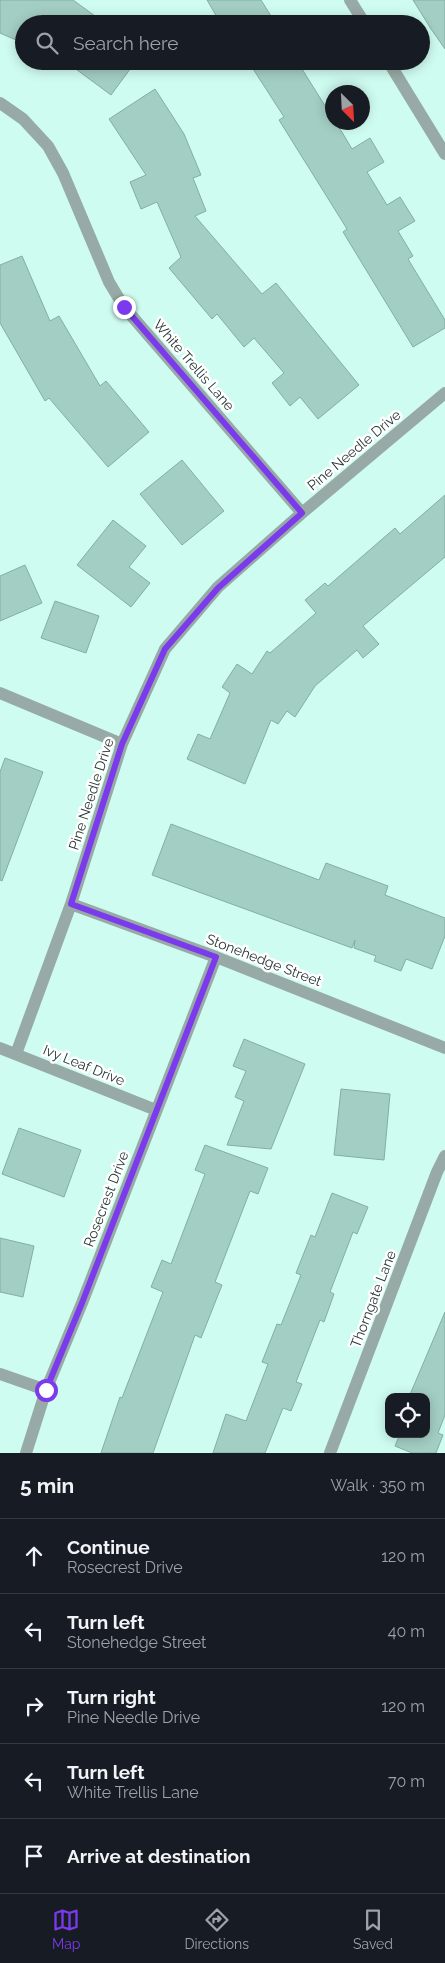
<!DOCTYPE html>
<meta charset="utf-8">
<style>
body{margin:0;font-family:Raleway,sans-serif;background:#242831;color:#f1f3f6}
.controls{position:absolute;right:15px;bottom:15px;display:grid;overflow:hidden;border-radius:10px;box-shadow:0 2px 12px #0003}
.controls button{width:45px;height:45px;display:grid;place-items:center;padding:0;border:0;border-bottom:1px solid #363941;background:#171b24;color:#f1f3f6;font:25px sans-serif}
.compass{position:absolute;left:325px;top:85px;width:45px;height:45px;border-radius:50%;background:#171b24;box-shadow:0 2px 12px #0003;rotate:156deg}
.stop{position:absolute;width:15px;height:15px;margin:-11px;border:4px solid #7c3aed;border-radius:50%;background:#fff}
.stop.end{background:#7c3aed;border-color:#fff;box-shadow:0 1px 5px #0008}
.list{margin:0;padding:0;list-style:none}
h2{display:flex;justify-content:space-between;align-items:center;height:65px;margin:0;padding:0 20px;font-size:21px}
h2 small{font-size:16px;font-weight:400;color:#9ea1a6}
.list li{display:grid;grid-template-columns:32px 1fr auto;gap:15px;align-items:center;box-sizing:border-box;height:75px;padding:0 20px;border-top:1px solid #363941}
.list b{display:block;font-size:19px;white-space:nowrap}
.list p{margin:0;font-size:16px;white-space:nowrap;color:#9ea1a6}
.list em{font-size:16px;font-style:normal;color:#9ea1a6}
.icon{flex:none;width:28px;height:28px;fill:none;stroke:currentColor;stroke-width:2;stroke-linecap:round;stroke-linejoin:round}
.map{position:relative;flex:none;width:445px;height:1453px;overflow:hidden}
.search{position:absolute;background:#171b24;box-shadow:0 2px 12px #0003;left:15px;right:15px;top:15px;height:55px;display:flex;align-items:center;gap:12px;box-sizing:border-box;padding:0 18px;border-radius:28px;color:#9ea1a6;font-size:19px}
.sheet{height:440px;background:#171b24}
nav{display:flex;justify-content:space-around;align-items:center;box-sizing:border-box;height:70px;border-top:1px solid #363941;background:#171b24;font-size:14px;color:#9ea1a6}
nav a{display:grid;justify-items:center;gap:2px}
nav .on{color:#7c3aed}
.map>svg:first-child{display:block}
.building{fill:#a3cec4;stroke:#83aea4}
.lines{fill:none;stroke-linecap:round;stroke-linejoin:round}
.minor{stroke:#98aaa5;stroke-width:12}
.route{stroke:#7c3aed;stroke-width:6}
.labels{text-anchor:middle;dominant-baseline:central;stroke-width:5;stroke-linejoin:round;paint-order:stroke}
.street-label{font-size:14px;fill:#273834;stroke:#fff}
</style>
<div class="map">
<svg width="445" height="1453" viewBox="0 0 445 1453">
<rect width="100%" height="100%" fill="#cffcf1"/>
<path class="building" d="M0,0h73l33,24h-82v7l-3,-2 -5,11 -16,-7z
M207,0h54l15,24h-55z
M413,0h32v49l-14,-20z
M65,61h71l-25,34z
M248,61h49l35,56v5h4l16,27 18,-11 14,24 -17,10 20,33 13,-8 15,24 -17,10 15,25 -5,3 37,61v8l-32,19 -70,-115 4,-3 -68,-109 5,-3z
M155,89l29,45 17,41 -8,3 13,33 -11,5 67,78 14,-11 83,102 -41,34 -18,-22 -10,9 -18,-23 12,-10 -30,-35 -10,9 -27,-33 -5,5 -43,-51 12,-11 -24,-55 -16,7 -11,-27 16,-7 -37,-56z
M22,256l28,65 9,-5 41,70 6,-5 43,51 -41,35 -59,-69 -4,3 -45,-78v-58z
M182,460l42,51 -42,34 -42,-51z
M445,495v62l-82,69 16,18 -16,14 -6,-8 -42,36 -20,31 -8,-6 -9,13 -7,-4 -26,64 -58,-25 11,-25 12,5 20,-46 -8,-6 15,-23 15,10 15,-23 3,2 46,-40 -11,-13 20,-17 3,3 67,-58 5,6z
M113,520l33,26 -17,21 21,16 -19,24 -54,-42z
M25,565l17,38 -42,18v-45z
M55,601l44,15 -13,37 -45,-15z
M5,758l38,14 -41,109 -2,-1v-108z
M171,824l148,56 7,-17 62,23 -3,9 60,23v18l-13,33 -26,-10 -5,12 -27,-10 2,-5 -22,-8 1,-8 -3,8 -200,-73z
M244,1039l61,25 -34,85 -44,-4 17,-44 -9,-4 11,-26 -13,-5z
M341,1089l49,5 -6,66 -50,-5z
M19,1128l62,22 -17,47 -62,-23z
M205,1145l63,23 -10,26 -8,-3 -35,91 7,3 -21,53 -6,-3 -42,118h-52l19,-56 2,1 41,-106 -12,-5 11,-27 9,4 34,-90 -10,-4z
M332,1193l36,14 -11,27 -4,-2 -23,60 4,2 -10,28 -4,-2 -24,62 6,2 -11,27 -8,-3 -18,45h-52l13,-39 20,7 22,-57 -6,-2 15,-38 4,1 20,-50 -5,-2 15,-38 4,2z
M0,1238l34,8 -11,51 -23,-5z
M445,1312v103l-7,18 5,2 -7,18h-24l-17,-7 5,-12h26v-37h-17z"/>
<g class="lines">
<path class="minor" d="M350,0l15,24
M388,61l57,93
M0,103l23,16 25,27 15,27 46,109 15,25 178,206
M0,693l122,51
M71,904l145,53 229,91
M0,1048l156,62
M16,1054l55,-150 51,-160 43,-95 53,-62 84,-74 143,-120
M0,1374l46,16
M26,1453l20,-63 36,-87 134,-346
M330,1453l107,-281 8,-16"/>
</g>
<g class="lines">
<path class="route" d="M46,1390l36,-87 134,-346 -145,-53 51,-160 43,-95 53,-61 84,-75 -178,-206"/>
</g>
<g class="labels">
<g class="street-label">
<text transform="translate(194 365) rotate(49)">White Trellis Lane</text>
<text transform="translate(354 450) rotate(-40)">Pine Needle Drive</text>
<text transform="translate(91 794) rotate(-72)">Pine Needle Drive</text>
<text transform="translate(264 960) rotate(21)">Stonehedge Street</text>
<text transform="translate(84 1065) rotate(22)">Ivy Leaf Drive</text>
<text transform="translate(106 1199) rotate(-69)">Rosecrest Drive</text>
<text transform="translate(373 1299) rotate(-69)">Thorngate Lane</text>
</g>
</g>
</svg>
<div class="controls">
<button><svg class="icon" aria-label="locate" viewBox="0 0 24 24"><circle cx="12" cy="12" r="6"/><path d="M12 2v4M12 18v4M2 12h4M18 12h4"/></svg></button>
</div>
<svg class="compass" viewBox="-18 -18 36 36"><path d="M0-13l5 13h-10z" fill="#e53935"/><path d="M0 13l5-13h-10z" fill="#9ea1a6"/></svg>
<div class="stop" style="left:46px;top:1390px"></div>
<div class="stop end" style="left:124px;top:307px"></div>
<div class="search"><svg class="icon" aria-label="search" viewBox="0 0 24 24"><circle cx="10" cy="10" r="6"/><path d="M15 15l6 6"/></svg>Search here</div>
</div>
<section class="sheet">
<h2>5 min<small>Walk · 350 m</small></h2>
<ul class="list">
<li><svg class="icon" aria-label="ahead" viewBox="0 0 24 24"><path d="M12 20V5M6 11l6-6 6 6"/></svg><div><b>Continue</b><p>Rosecrest Drive</p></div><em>120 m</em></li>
<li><svg class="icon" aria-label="left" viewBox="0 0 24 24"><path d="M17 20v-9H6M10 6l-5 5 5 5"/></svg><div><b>Turn left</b><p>Stonehedge Street</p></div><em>40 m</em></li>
<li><svg class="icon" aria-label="right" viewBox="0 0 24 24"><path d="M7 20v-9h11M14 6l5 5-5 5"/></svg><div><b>Turn right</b><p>Pine Needle Drive</p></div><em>120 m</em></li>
<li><svg class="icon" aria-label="left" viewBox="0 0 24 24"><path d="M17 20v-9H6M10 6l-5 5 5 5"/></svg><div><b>Turn left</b><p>White Trellis Lane</p></div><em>70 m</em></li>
<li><svg class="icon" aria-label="arrive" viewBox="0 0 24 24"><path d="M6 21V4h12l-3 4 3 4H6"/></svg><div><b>Arrive at destination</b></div></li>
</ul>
</section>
<nav>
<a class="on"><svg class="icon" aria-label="map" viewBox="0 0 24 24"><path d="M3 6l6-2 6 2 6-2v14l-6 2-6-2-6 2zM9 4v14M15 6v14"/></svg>Map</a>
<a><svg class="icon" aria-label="directions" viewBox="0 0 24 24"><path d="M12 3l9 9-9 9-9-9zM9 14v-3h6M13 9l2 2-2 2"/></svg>Directions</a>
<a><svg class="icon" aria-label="saved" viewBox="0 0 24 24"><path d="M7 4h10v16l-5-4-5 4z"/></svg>Saved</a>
</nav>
